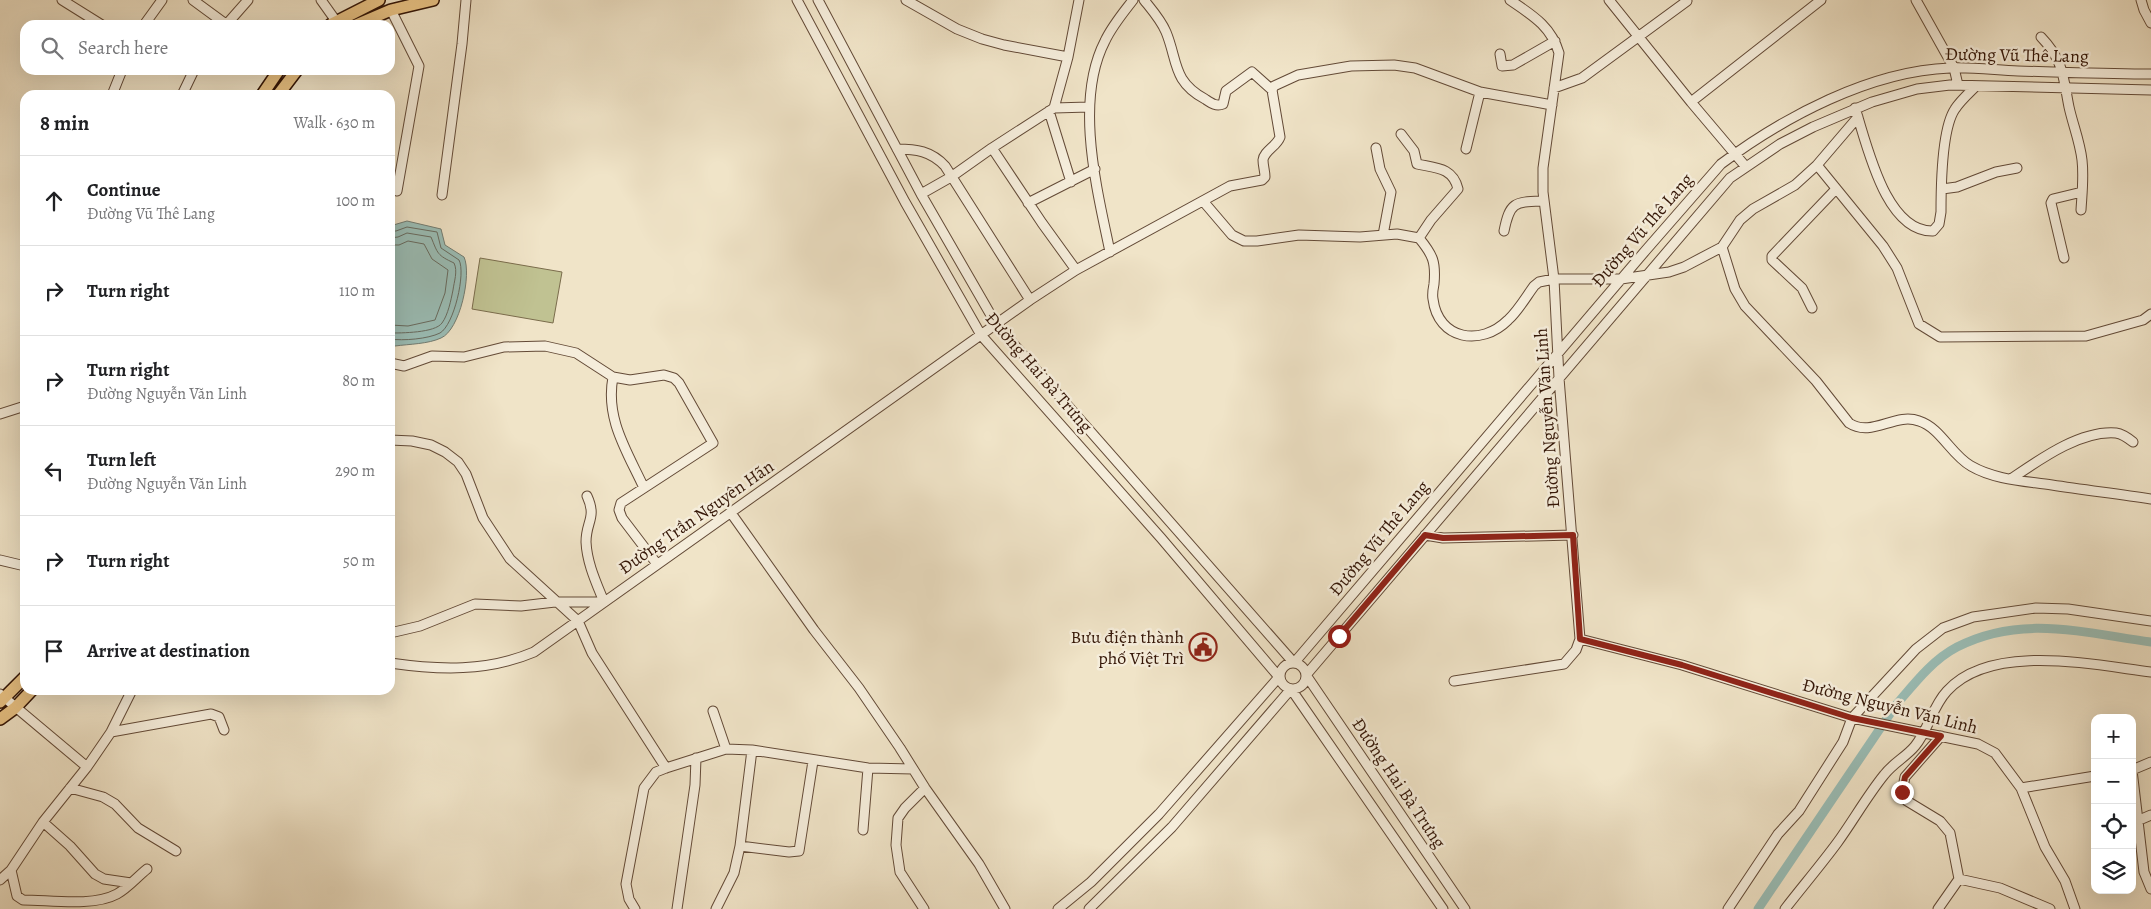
<!DOCTYPE html>
<meta charset="utf-8">
<style>
body{margin:0;font-family:Alegreya,serif;background:#f6f6f6;color:#202124}
.controls{position:absolute;right:15px;bottom:15px;display:grid;overflow:hidden;border-radius:10px;box-shadow:0 5px 20px #0002}
.controls button{width:45px;height:45px;display:grid;place-items:center;padding:0;border:0;border-bottom:1px solid #e0e0e0;background:#fff;color:#202124;font:25px sans-serif}
.stop{position:absolute;width:15px;height:15px;margin:-11px;border:4px solid #8f2418;border-radius:50%;background:#fff}
.stop.end{background:#8f2418;border-color:#fff;box-shadow:0 1px 5px #0008}
.list{margin:0;padding:0;list-style:none}
h2{display:flex;justify-content:space-between;align-items:center;height:65px;margin:0;padding:0 20px;font-size:21px}
h2 small{font-size:16px;font-weight:400;color:#757577}
.list li{display:grid;grid-template-columns:32px 1fr auto;gap:15px;align-items:center;box-sizing:border-box;height:90px;padding:0 20px;border-top:1px solid #e0e0e0}
.list b{display:block;font-size:19px;white-space:nowrap}
.list p{margin:0;font-size:16px;white-space:nowrap;color:#757577}
.list em{font-size:16px;font-style:normal;color:#757577}
.icon{flex:none;width:28px;height:28px;fill:none;stroke:currentColor;stroke-width:2;stroke-linecap:round;stroke-linejoin:round}
.map{position:relative;flex:none;width:2151px;height:909px;overflow:hidden}
.search{position:absolute;background:#fff;box-shadow:0 5px 20px #0002;left:20px;top:20px;width:375px;height:55px;display:flex;align-items:center;gap:12px;box-sizing:border-box;padding:0 18px;border-radius:15px;color:#757577;font-size:19px}
.panel{position:absolute;background:#fff;box-shadow:0 5px 20px #0002;left:20px;top:90px;width:375px;height:605px;border-radius:15px}
.map>svg:first-child{display:block}
.garden{fill:#c0c292;stroke:#7a6c4c}
.water{fill:#9abeb7;stroke:#717b71}
.lines{fill:none;stroke-linecap:round;stroke-linejoin:round}
.shore{stroke:#676a5f;stroke-width:1}
.canal{stroke:#9abeb7;stroke-width:9}
.minor-casing{stroke:#634a37;stroke-width:11}
.major-casing{stroke:#341607;stroke-width:14}
.minor{stroke:#f5eddb;stroke-width:9}
.major{stroke:#e8c284;stroke-width:11}
.route{stroke:#8f2418;stroke-width:6}
.labels{text-anchor:middle;dominant-baseline:central;stroke-width:5;stroke-linejoin:round;paint-order:stroke}
.street-label{font-size:18px;fill:#341607;stroke:#f5eddb}
.poi-label{font-size:18px;fill:#341607;stroke:#f5eddb;text-anchor:end}
</style>
<div class="map">
<svg width="2151" height="909" viewBox="0 0 2151 909">
<rect width="100%" height="100%" fill="#f0e4c8"/>
<filter id="stains"><feTurbulence type="fractalNoise" baseFrequency=".004" numOctaves="4"/><feColorMatrix values="0 0 0 0 .2 0 0 0 0 .09 0 0 0 0 .02 0 0 0 .5 -.17"/></filter>
<radialGradient id="worn" r=".72"><stop offset=".6" stop-color="#630" stop-opacity="0"/><stop offset="1" stop-color="#630" stop-opacity=".3"/></radialGradient>
<path class="garden" d="M480,258l82,14 -9,51 -81,-14z"/>
<path class="water" d="M407,221l34,8 4,16 19,12c8,17 -4,73 -23,81 -13,6 -31,6 -46,8l-5,-3v-117z"/>
<g class="lines">
<path class="shore" d="M390,231h6l11,-4 30,5 4,16 18,12c7,13 -5,65 -19,73 -12,6 -37,8 -50,6
M390,238l8,-1 9,-4 24,4c7,17 6,18 23,26 4,8 0,19 -1,27 -2,10 -5,25 -11,33 -7,10 -41,10 -52,10
M390,245h9l9,-4 16,3 8,15 16,11 -3,23 -10,27 -27,6 -18,-1"/>
<path class="canal" d="M1758,909l138,-204c18,-21 36,-45 61,-58 64,-33 127,-14 194,-5"/>
<g class="minor-casing">
<path id="minor" d="M62,0l40,25
M193,0l34,25
M321,0l15,21
M797,0l108,202 76,133 180,203 118,139 -120,137 -68,68 -33,27
M818,0l103,194 75,130 298,339 352,-413 75,-86c63,-47 149,-93 229,-96 22,-1 45,2 68,3 44,1 89,3 133,3
M906,0l51,29 25,10 22,6 64,12
M1144,0c8,10 17,20 22,32 12,29 6,49 39,67 6,4 11,8 18,5l3,-13 26,-19 20,18
M1510,0c22,15 41,26 49,53l-16,115v24l11,87 5,99 21,261 102,26 170,53 126,26 17,9 26,35 24,59 20,34 10,28
M1609,0l82,102 55,65
M1916,0l38,68 4,17
M2141,0l3,10 7,13
M391,10l28,56 -22,125
M144,25l18,-25
M226,25l22,-25
M2041,37c23,24 22,40 28,70 4,18 11,35 13,53 2,17 0,33 -1,50
M1500,54l2,12 11,-1 42,-24
M1554,88l28,-10 105,-77
M112,95l10,-25
M182,95l12,-25
M1691,102l130,-102
M1054,108l14,-51 11,-57
M1855,108c12,36 30,124 78,123l6,-7 2,-12c0,-24 1,-84 14,-103 5,-8 14,-16 21,-23
M1049,111l22,71
M1401,134l13,17 3,13c18,4 36,3 41,25l-27,31 -12,18
M992,148l50,75 34,47
M1376,148l4,21 11,23 -8,43
M897,149c19,0 34,2 48,17l85,134
M1466,149l14,-57
M1817,165l41,-48
M1942,189l15,-2 39,-15 21,-4
M921,194l30,-17 41,-29 62,-40 35,-1
M442,195l20,-151 4,-44
M1203,201l29,34 12,6h13l42,-6 61,2 37,-3 22,4c14,17 17,24 15,46 -1,5 -2,10 -1,15 5,41 48,48 75,21 10,-9 18,-23 26,-34l5,-4 15,-3h67l48,-7 15,-5 38,-20 18,-27 13,-11 42,-24 22,-20 66,81 14,22 22,56 21,13 146,-1 57,-16 8,-6
M1028,203l67,-34
M1504,231c6,-30 11,-29 40,-30
M1722,247l13,42 10,17 71,75 33,42c23,15 46,-11 70,-2 22,7 32,34 52,45 24,14 55,15 81,19 33,5 66,9 99,14
M1110,252c-13,-63 -36,-151 -5,-211 7,-15 18,-28 28,-41
M2064,258l-13,-55 2,-4 29,-7
M1812,308l-10,-20 -30,-28v-4l64,-67
M390,363l14,3 28,-10 32,1 40,-10 41,-1 31,7 37,24 17,3 34,-5 10,3 5,5 34,60 -92,60 -2,7 3,8 35,46
M613,377c-8,42 14,74 31,111
M0,414l25,-8
M390,440l22,1 19,4 14,7 13,10 8,12 17,44 27,41 68,62 14,32 74,115
M2011,479c28,-19 69,-49 105,-46 7,1 12,5 17,9
M731,513l83,117 45,58 41,60 25,40 54,76 26,45
M1425,535l18,3 130,-3
M0,560l25,6
M390,633l30,-7 55,-22 46,2 34,-4h49c-8,-20 -17,-39 -18,-60 0,-21 11,-24 1,-46
M1280 676a13 13 0 1 1 26 0a13 13 0 1 1-26 0Z
M390,663c49,7 97,9 144,-11l496,-352 46,-30 154,-84 32,-6 3,-3c0,-6 -2,-11 -2,-17 1,-9 14,-14 17,-23l-8,-47 2,-4 24,-11 53,-9 43,-1 21,3 65,24 72,13
M1454,681l110,-17 12,-14 4,-11
M0,694l87,73
M713,711l13,38
M111,732l100,-18 8,3 5,13
M2132,770l12,102 7,17
M2132,770l19,-8
M70,788l33,9 12,7 23,24 38,23
M2021,788l74,-12
M2137,821l14,-6
M43,822l27,24 25,28 9,5 27,4
M863,830l5,-62
M740,846l49,6 10,-1 14,-90
M11,870l6,26 6,4c27,0 70,7 94,-6 11,-6 20,-17 30,-25
M1959,879l41,9 50,21
M0,880l11,-10 32,-48 44,-55 24,-35 21,-42
M635,909l-6,-10 -3,-15 18,-96 12,-16 10,-4 60,-19 26,1 116,18 45,1
M677,909l18,-124 1,-27
M716,909l18,-36 6,-27 12,-96
M924,909l-24,-37 -4,-27 2,-27 7,-10 20,-20
M1089,909l83,-82 119,-138 152,220
M1465,909l-159,-234 424,-497 50,-34 33,-17 59,-25 45,-13 33,-4 201,5
M1728,909l50,-75 21,-23 44,-69 9,-24 64,-69 27,-21 30,-11 63,-9 32,1 83,12
M1785,909c17,-22 35,-43 52,-66 16,-22 30,-47 47,-68 9,-12 22,-18 31,-29 14,-17 17,-39 32,-55 44,-49 147,-26 204,-19
M1938,909l21,-30 -9,-46 -10,-12 -33,-20 -5,-9 3,-15 36,-41"/>
</g>
<g class="major-casing">
<path id="major" d="M330,25l49,-25
M356,25l35,-15 42,-10
M262,95l17,-25
M278,95l19,-25
M0,702l25,-25
M0,719l15,-11 17,-18"/>
</g>
<use href="#minor" class="minor"/>
<use href="#major" class="major"/>
</g>
<g class="lines">
<path class="route" d="M1339,636l86,-101 18,3 130,-3 7,104 102,26 170,53 89,18 -36,41 -3,15"/>
</g>
<defs>
<g id="civic-ring" transform="scale(1.4375)"><circle r="9.5" fill="#f5eddb" stroke="#8f2418" stroke-width="1.5"/><path d="M-.6-6.5H3V-4.5H.6V-3L4-1V1h2V6H-6V1h2V-1L-.6-3ZM-1.2 2.5V6h2.4V2.5Z" fill="#8f2418"/></g>
</defs>
<g fill-rule="evenodd">
<use href="#civic-ring" x="1203" y="647"/>
</g>
<g class="labels">
<g class="street-label">
<text transform="translate(2017 55) rotate(1)">Đường Vũ Thê Lang</text>
<text transform="translate(1642 230) rotate(-49)">Đường Vũ Thê Lang</text>
<text transform="translate(1039 372) rotate(49)">Đường Hai Bà Trưng</text>
<text transform="translate(1547 418) rotate(-94)">Đường Nguyễn Văn Linh</text>
<text transform="translate(696 517) rotate(-35)">Đường Trần Nguyên Hãn</text>
<text transform="translate(1379 538) rotate(-50)">Đường Vũ Thê Lang</text>
<text transform="translate(1890 706) rotate(14)">Đường Nguyễn Văn Linh</text>
<text transform="translate(1399 783) rotate(56)">Đường Hai Bà Trưng</text>
</g>
<g class="poi-label">
<text x="1184" y="637">Bưu điện thành<tspan x="1184" dy="21">phố Việt Trì</tspan></text>
</g>
</g>
<rect width="100%" height="100%" filter="url(#stains)"/>
<rect width="100%" height="100%" fill="url(#worn)"/>
</svg>
<div class="controls">
<button>+</button>
<button>−</button>
<button><svg class="icon" aria-label="locate" viewBox="0 0 24 24"><circle cx="12" cy="12" r="6"/><path d="M12 2v4M12 18v4M2 12h4M18 12h4"/></svg></button>
<button><svg class="icon" aria-label="layers" viewBox="0 0 24 24"><path d="M12 4l9 5-9 5-9-5zM3 14l9 5 9-5"/></svg></button>
</div>
<div class="stop" style="left:1339px;top:636px"></div>
<div class="stop end" style="left:1902px;top:792px"></div>
<div class="search"><svg class="icon" aria-label="search" viewBox="0 0 24 24"><circle cx="10" cy="10" r="6"/><path d="M15 15l6 6"/></svg>Search here</div>
<section class="panel">
<h2>8 min<small>Walk · 630 m</small></h2>
<ul class="list">
<li><svg class="icon" aria-label="ahead" viewBox="0 0 24 24"><path d="M12 20V5M6 11l6-6 6 6"/></svg><div><b>Continue</b><p>Đường Vũ Thê Lang</p></div><em>100 m</em></li>
<li><svg class="icon" aria-label="right" viewBox="0 0 24 24"><path d="M7 20v-9h11M14 6l5 5-5 5"/></svg><div><b>Turn right</b></div><em>110 m</em></li>
<li><svg class="icon" aria-label="right" viewBox="0 0 24 24"><path d="M7 20v-9h11M14 6l5 5-5 5"/></svg><div><b>Turn right</b><p>Đường Nguyễn Văn Linh</p></div><em>80 m</em></li>
<li><svg class="icon" aria-label="left" viewBox="0 0 24 24"><path d="M17 20v-9H6M10 6l-5 5 5 5"/></svg><div><b>Turn left</b><p>Đường Nguyễn Văn Linh</p></div><em>290 m</em></li>
<li><svg class="icon" aria-label="right" viewBox="0 0 24 24"><path d="M7 20v-9h11M14 6l5 5-5 5"/></svg><div><b>Turn right</b></div><em>50 m</em></li>
<li><svg class="icon" aria-label="arrive" viewBox="0 0 24 24"><path d="M6 21V4h12l-3 4 3 4H6"/></svg><div><b>Arrive at destination</b></div></li>
</ul>
</section>
</div>
